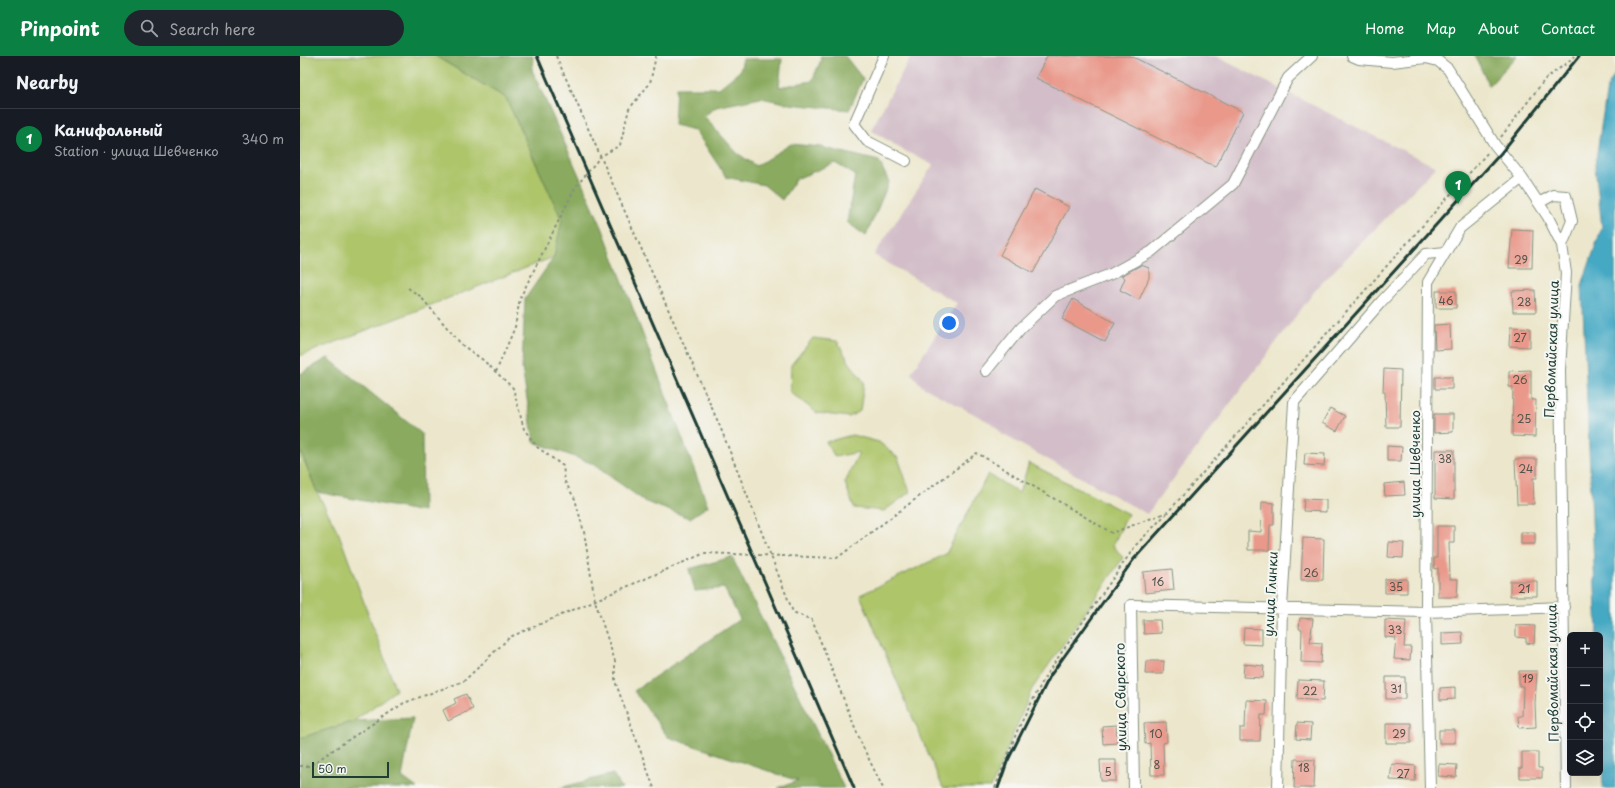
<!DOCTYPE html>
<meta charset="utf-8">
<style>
body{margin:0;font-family:"Playpen Sans",sans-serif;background:#20242c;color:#f1f3f6}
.controls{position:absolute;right:12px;bottom:12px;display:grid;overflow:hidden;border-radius:6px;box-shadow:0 4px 16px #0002}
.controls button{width:36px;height:36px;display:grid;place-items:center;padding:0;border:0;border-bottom:1px solid #363941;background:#171b24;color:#f1f3f6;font:20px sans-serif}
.scale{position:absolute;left:12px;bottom:10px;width:77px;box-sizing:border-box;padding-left:4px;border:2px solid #1f3d34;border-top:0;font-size:11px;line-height:14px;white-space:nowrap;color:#1f3d34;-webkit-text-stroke:3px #f6f6f2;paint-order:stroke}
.you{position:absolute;left:649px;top:267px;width:14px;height:14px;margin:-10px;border:3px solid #fff;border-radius:50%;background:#1a73e8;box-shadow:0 0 0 6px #1a73e833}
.badge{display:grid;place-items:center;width:26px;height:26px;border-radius:50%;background:#0b8043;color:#fff;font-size:13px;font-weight:700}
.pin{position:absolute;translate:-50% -33px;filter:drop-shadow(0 1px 2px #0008)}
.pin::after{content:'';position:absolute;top:21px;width:14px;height:12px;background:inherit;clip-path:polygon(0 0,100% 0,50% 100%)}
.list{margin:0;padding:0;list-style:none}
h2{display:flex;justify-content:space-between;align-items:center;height:52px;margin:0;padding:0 16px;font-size:17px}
h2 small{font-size:13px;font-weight:400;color:#9ea1a6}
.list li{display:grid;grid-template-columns:26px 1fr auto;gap:12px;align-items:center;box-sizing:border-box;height:60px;padding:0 16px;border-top:1px solid #363941}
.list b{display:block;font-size:15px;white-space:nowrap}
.list p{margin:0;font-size:13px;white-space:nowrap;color:#9ea1a6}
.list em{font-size:13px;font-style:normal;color:#9ea1a6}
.icon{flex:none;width:22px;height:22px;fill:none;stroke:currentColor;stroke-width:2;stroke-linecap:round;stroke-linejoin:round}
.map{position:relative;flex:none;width:1315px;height:732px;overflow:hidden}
header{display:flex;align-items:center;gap:24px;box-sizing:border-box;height:56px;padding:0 20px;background:#0b8043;color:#fff}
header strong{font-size:19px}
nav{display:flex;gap:22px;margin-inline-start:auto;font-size:14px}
.search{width:280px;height:36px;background:#20242c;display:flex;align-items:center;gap:10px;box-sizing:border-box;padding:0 14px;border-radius:22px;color:#9ea1a6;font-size:15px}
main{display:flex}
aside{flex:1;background:#171b24}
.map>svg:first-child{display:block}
.industrial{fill:#d2bdc8}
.green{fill:#aec56a;stroke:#66814f}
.forest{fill:#8aaa5e;stroke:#547449}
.water{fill:#44a9c4;stroke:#32737c}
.building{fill:#e9988a}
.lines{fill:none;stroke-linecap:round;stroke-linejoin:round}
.minor-casing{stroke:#869280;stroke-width:12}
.path{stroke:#869280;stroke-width:2;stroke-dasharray:3 3;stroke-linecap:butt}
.minor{stroke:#fff;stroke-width:10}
.rail{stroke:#1f3d34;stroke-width:3}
.labels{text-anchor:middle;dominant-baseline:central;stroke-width:4;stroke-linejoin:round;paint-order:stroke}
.number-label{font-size:11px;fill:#52544a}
.street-label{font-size:13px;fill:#1f3d34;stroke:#f6f6f2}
</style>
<header>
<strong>Pinpoint</strong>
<div class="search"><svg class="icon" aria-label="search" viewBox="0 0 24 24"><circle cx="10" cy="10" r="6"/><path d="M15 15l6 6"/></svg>Search here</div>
<nav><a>Home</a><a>Map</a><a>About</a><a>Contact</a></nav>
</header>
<main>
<aside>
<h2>Nearby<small></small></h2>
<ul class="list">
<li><span class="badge">1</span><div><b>Канифольный</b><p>Station · улица Шевченко</p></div><em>340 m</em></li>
</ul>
</aside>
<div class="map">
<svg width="1315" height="732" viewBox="0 0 1315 732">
<rect width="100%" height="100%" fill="#f6f6f2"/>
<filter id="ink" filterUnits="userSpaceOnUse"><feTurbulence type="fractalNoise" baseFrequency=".025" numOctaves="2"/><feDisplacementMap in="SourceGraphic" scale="8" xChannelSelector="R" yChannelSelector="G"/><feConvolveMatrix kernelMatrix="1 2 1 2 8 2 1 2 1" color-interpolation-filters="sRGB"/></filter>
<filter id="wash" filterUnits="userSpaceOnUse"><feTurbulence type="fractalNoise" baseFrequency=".012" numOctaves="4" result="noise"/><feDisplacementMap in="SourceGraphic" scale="16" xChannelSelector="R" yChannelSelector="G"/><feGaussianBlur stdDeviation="0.9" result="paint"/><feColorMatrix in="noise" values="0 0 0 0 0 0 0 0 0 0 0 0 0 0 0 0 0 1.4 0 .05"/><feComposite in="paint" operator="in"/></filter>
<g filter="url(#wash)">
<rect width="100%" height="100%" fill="#ece7cc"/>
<path class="industrial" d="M611,0h304l221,111 -119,121 -170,226 -145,-80 -9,-10 -70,-37 -12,-14 46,-70 -83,-48 59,-90 -32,-16 -30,-19z"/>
<path class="green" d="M0,0h135l71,42 56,122 -8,37 -254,99z
M513,282l24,3 12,21 15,20 -4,29 -11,6 -32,-4 -27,-21 1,-27z
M552,379l27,7 19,16 12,34 -26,19 -30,-3 -9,-25 14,-31 -24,5 -9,-15z
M0,394l17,42 22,42 57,156 -42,31 -54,17z
M729,407l99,51 -15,31 10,13 -91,131 -41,99h-48l-83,-193 86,-41 42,-80 31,19z"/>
<path class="forest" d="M135,0h98l-1,14 70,157 106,279 -18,12 -44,-16 -55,-39 -57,-21 -12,-74 3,-69 29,-42 8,-37 -56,-122z
M520,0h25l18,23 -14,31 -59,-6 -29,-6 -45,9 -12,9 33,37 19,13 35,-22 30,3 58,14 10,21 -23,54 -19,-14 8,-47 -20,-12 -39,16 -14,21 -18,-15 -38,-8 -31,-47 -21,-5 2,-37h43l21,-17 3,-12h39l-3,28 33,-6 9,-21z
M1175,0h42l-28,30z
M28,302l94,76 1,78 -106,-20 -17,-42v-76z
M432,501l112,231h-66l20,-7 -130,-44 -34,-46 106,-72 -16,-31 -29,3 -6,-22z
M113,662l-11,59 15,11h-117v-50l54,-17z
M313,718l9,14h-63z"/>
<path class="water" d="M1315,18v714h-12l-3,-77v-76h-3l-15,-350 20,-58 -7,-61 12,-78z"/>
<g id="blocks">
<path class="building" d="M747,0h84l112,56 -27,55 -180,-89z
M735,133l34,18 -36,66 -33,-18z
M1212,173l21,1 -1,38h-23z
M841,209l8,3v10l-10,22 -19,-10 5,-12 -4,-2z
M1235,234l1,22h-23l-1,-21z
M1136,235h20v17h-20z
M773,243l42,24 -10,19 -43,-23z
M1150,268l1,25 -16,1 -1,-25z
M1210,271l20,1v19l-21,-1z
M1084,313l17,1 -1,57h-14l-1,-35h-2z
M1231,314v30h5l-1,37 -23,-1 1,-49h-4v-16z
M1135,321h17v12h-17z
M1030,352l15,8 -8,15 -15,-8z
M1134,358h19v18l-19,1z
M1087,390l15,1 -1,14h-14z
M1135,394h19v49l-19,-1z
M1005,397l20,1 -1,12 -20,-1z
M1215,403h22v19h-4l1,26h-17z
M1104,426l1,13 -20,1 -1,-12z
M1004,443l22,1v12l-23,-1z
M962,446l12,1v22h-4l-1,25h-21v-19l13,1z
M1137,470h17v17h-5l1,36h8l-1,18h-19v-29l-4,1v-11h3z
M1221,476h14v12h-14z
M1003,482l21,1 -1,41h-22z
M1089,486l15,1 -1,15 -15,-1z
M872,513l2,21 -29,3 -2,-21z
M1085,523h22v14h-22z
M1210,525h27v15h-27z
M1000,562l13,1 -3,23 12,1 -1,20 -20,-1 1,-33h-3z
M843,564h17l1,13 -17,1z
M1085,564l21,1 -2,26h7l-1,13 -16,-1 2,-21 -11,-1z
M1216,569l19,1 -1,18 -8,-1v-5l-10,-1z
M944,572l18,1v16l-19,-1z
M1162,576l1,12 -21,1v-12z
M846,605h18l-1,13h-18z
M944,608l20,2 -1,12 -20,-1z
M1219,615h18l-2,32 1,24 -17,1 -1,-12h4l1,-30h-4z
M1086,621h19v22h-19z
M998,624l26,1 -1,20 -26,-2z
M1155,631v12l-15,1v-12z
M166,638l7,15 -25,12 -5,-11 13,-7 -2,-4z
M946,644l21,1 -1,14h-5l-1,26h-20v-13h5z
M866,666l1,20 -4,1 1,32h-13l-1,-32 -5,1 -1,-21z
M997,667l14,1 -1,16 -14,-1z
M1086,667h25v20h-25z
M816,669l1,18 -14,1 -1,-18z
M1139,674h16v13h-16z
M1222,696h16v16h4v10h-22v-10h2z
M995,703l20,1 -1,28h-20z
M800,704h16v21h-15z
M1092,708l24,2 -1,15 -25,-1z
M1139,708l18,1 -1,12 -18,-1z"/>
</g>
</g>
<g filter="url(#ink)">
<use href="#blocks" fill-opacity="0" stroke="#869280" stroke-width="1"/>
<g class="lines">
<g class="minor-casing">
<path id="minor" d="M584,0l-30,68 13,17 39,20
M1052,0l7,3 33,3 34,-4 12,3 10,8 47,76 27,33 26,39 14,28 4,28 -6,97 6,418
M1239,147l14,-8 13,1 6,25 -10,24
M686,315l35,-43 34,-32 56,-22 40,-22 82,-68 55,-106 24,-22
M834,732l-3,-183 295,7 138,-5
M978,732l4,-180 12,-206 87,-100 45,-48 20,-2
M1130,732l-4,-176 2,-330 32,-54 62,-50"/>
</g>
<path class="path" d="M256,0l163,368 74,188 19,8 50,125 21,43
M1201,81l45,-59 21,-15 7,-7
M108,232l12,8 42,49 21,15 30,28 11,41 13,18 26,19 2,16 10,17 9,33 11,69 20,60v20l39,107
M196,316l19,-45 5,-29 55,-110 25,-31 20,-12 9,-36 21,-26 6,-27
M0,710h9l95,-63 60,-22 46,-44 195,-84 132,5 140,-105 135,80 56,-21 321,-361
M695,732l23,-59 28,-54 90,-130 31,-32"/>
<use href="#minor" class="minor"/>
<path class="rail" d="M237,0l317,732
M698,732l9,-26 43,-86 84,-117 367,-406 78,-97"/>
</g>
</g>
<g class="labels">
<g class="number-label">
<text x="1221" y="203">29</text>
<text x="1146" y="244">46</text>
<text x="1224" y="245">28</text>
<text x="1220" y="281">27</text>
<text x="1220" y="323">26</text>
<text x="1224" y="362">25</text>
<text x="1145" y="402">38</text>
<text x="1226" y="412">24</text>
<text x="1011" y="516">26</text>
<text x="858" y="525">16</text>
<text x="1096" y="530">35</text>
<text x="1224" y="532">21</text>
<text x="1095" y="573">33</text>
<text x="1228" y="622">19</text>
<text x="1096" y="632">31</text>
<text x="1010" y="634">22</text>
<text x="856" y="677">10</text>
<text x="1099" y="677">29</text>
<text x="857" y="708">8</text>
<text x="1004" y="711">18</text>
<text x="808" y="715">5</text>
<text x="1103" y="717">27</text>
</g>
<g class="street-label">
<text transform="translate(1251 293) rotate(-88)">Первомайская улица</text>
<text transform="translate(1114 408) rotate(-90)">улица Шевченко</text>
<text transform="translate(970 538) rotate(-87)">улица Глинки</text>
<text transform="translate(1252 617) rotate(-91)">Первомайская улица</text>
<text transform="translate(820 641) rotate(-91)">улица Свирского</text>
</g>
</g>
</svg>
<div class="controls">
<button>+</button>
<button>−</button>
<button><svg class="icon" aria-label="locate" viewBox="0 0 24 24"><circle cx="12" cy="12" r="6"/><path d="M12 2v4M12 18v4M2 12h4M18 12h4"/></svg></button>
<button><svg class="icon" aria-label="layers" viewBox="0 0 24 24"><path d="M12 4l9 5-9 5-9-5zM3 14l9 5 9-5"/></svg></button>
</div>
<div class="scale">50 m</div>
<div class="you"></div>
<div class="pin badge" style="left:1158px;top:148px">1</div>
</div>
</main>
